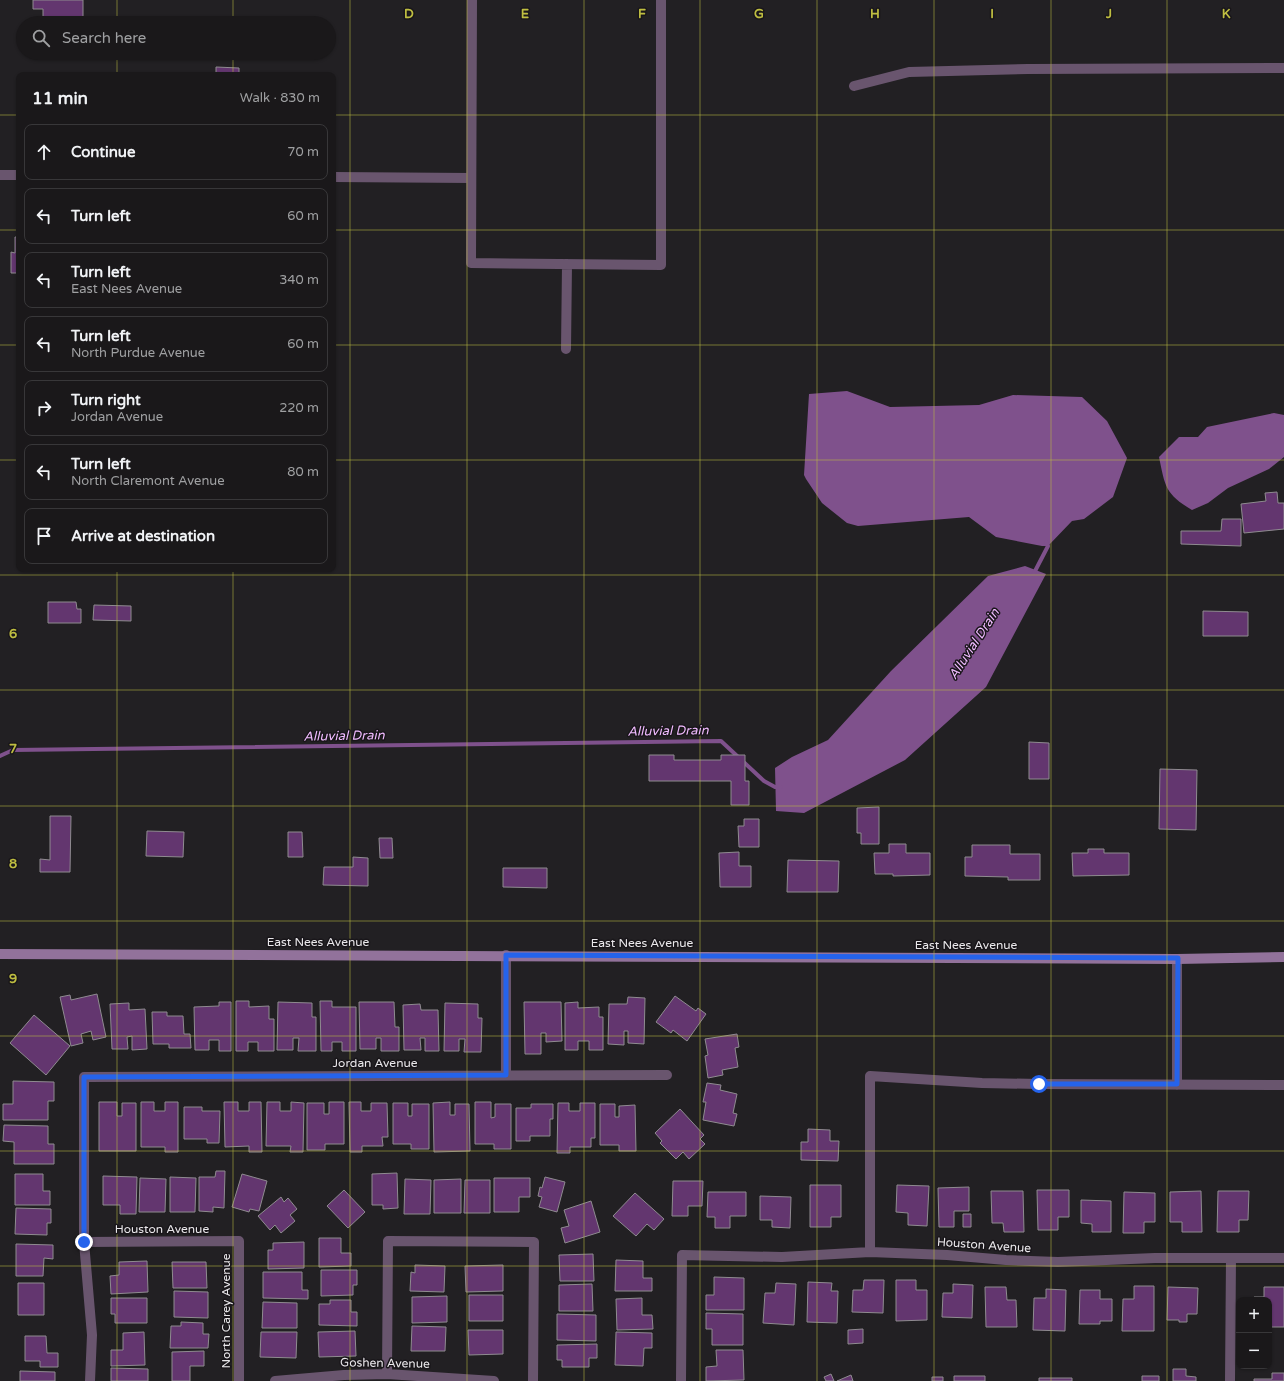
<!DOCTYPE html>
<meta charset="utf-8">
<style>
body{margin:0;font-family:"Varela Round",sans-serif;background:#232123;color:#f1f3f6}
.controls{position:absolute;right:12px;bottom:12px;display:grid;overflow:hidden;border-radius:8px;box-shadow:0 1px 3px #0004}
.controls button{width:36px;height:36px;display:grid;place-items:center;padding:0;border:0;border-bottom:1px solid #383739;background:#1a181a;color:#f1f3f6;font:20px sans-serif}
.stop{position:absolute;width:12px;height:12px;margin:-9px;border:3px solid #2563eb;border-radius:50%;background:#fff}
.stop.end{background:#2563eb;border-color:#fff;box-shadow:0 1px 4px #0008}
.list{margin:0;padding:0;list-style:none}
h2{display:flex;justify-content:space-between;align-items:center;height:52px;margin:0;padding:0 16px;font-size:17px}
h2 small{font-size:13px;font-weight:400;color:#9fa0a2}
.list li{display:grid;grid-template-columns:26px 1fr auto;gap:12px;align-items:center;box-sizing:border-box;height:56px;margin:0 8px 8px;padding:0 8px;border:1px solid #383739;border-radius:8px}
.list b{display:block;font-size:15px;white-space:nowrap}
.list p{margin:0;font-size:13px;white-space:nowrap;color:#9fa0a2}
.list em{font-size:13px;font-style:normal;color:#9fa0a2}
.icon{flex:none;width:22px;height:22px;fill:none;stroke:currentColor;stroke-width:2;stroke-linecap:round;stroke-linejoin:round}
.map{position:relative;flex:none;width:1284px;height:1381px;overflow:hidden}
.search{position:absolute;background:#1a181a;box-shadow:0 1px 3px #0004;left:16px;top:16px;width:320px;height:44px;display:flex;align-items:center;gap:10px;box-sizing:border-box;padding:0 14px;border-radius:22px;color:#9fa0a2;font-size:15px}
.panel{position:absolute;background:#1a181a;box-shadow:0 1px 3px #0004;left:16px;top:72px;width:320px;height:500px;border-radius:8px}
.map>svg:first-child{display:block}
.water{fill:#7f518c}
.lines{fill:none;stroke-linecap:round;stroke-linejoin:round}
.stream{stroke:#7f518c;stroke-width:4}
.building{fill:#63366f;stroke:#8f8b90}
.street{stroke:#69556e;stroke-width:10}
.secondary{stroke:#92729b;stroke-width:10}
.route{stroke:#2563eb;stroke-width:5}
.grid{fill:none;stroke:#bfbe41;stroke-width:1;stroke-opacity:0.55}
.labels{text-anchor:middle;dominant-baseline:central;stroke-width:3;stroke-linejoin:round;paint-order:stroke}
.street-label{font-size:12px;fill:#eae8eb;stroke:#19161a}
.water-label{font-size:13px;font-style:italic;fill:#f0bbff;stroke:#19161a}
.grid-label{font-size:13px;text-anchor:middle;font-weight:bold;fill:#bfbe41;stroke:#19161a;stroke-width:3;stroke-linejoin:round;paint-order:stroke}
</style>
<div class="map">
<svg width="1284" height="1381" viewBox="0 0 1284 1381">
<rect width="100%" height="100%" fill="#222023"/>
<path class="water" d="M847,391l43,16 89,-2 34,-10 69,2 25,24 20,37 -14,39 -29,22 -12,2 -24,25h-6l-46,-9 -27,-20 -111,9 -11,-3 -25,-20 -16,-24 -2,-4 5,-81z
M1274,413l10,2v42l-15,12 -41,19 -20,15 -16,7c-27,-16 -27,-24 -33,-53l20,-20h19l9,-10z
M1025,566l21,8 -60,113 -81,73 -101,53 -28,-2 -1,-43 17,-11 36,-17 63,-69 97,-95z"/>
<g class="lines">
<path class="stream" d="M1033,575l15,-29 -2,-4
M0,756l13,-6 708,-9 43,40 11,6h6"/>
</g>
<path class="building" d="M33,0h50v17h11v6h-37v-3h-14v-11h-10z
M216,67l23,1v7h-23z
M15,237h4v36h-8v-21l4,1z
M1277,492l1,11h6v26l-40,4 -3,-29 25,-3 -1,-8z
M1222,519h19v27l-60,-2v-13h40z
M48,602h28l1,7h4v14h-33z
M94,605l37,1v15l-38,-1z
M1203,611l45,1v24h-45z
M1029,742l20,1v36h-20z
M649,755h25v5h47v-5h24v26h4v24h-18v-24h-82z
M1160,769l37,1 -1,60 -37,-1z
M879,807v37h-18v-11h-4v-25z
M50,816h21l-1,56h-30v-13l10,1z
M744,819h15v28h-20l-1,-21h6z
M147,831l37,1 -1,25 -37,-1z
M288,832h14l1,25h-15z
M379,838h13l1,20h-13z
M889,844h17v9h24v22l-37,1v-2h-18l-1,-21h15z
M972,845h38v9h30v26h-32v-3l-43,-1v-19h7z
M1088,849h16v4h25v22l-56,1 -1,-23h16z
M739,852v14h12v21h-31l-1,-34z
M353,857l15,1v28l-45,-1 1,-18h29z
M788,860l51,1 -1,31h-51z
M503,868h44v20l-44,-1z
M97,994l9,43 -13,3 -2,-9 -10,3 2,9 -12,3 -11,-49 10,-2 1,5z
M675,996l21,15 2,-3 8,6 -19,27 -14,-11 -2,3 -15,-11z
M628,997l17,1 -1,46 -16,-1v-12h-4v14l-16,-1 1,-40h18z
M236,1001h13v6l20,-1v13h5v32h-16v-9h-10v9h-12z
M320,1001h12v6h24v44h-14v-9h-10v9h-11z
M219,1002h12v49h-12v-11h-10v10h-14l-1,-43 25,-1z
M278,1002l34,1v14h4v34h-18l1,-13h-6v12h-16z
M359,1002h35l1,25h4v24h-18v-13h-5v11h-16z
M524,1002h37l1,39 -16,1v-9h-5v21h-16z
M578,1002v6l21,-1v10h4v33h-14v-9h-11v9h-13v-47z
M129,1003v7l16,-1 2,40 -15,1v-14l-5,1 1,12h-16l-2,-45z
M445,1003l33,1v14h4l-1,34h-17l1,-13h-6v12h-15z
M420,1004l1,6h17l1,41h-14v-13h-5l1,12h-17l-1,-45z
M152,1012h15v4h16l1,18h6l1,14h-22v-4h-16z
M34,1015l36,31 -24,29 -36,-32z
M737,1034l2,13 -4,1 3,19 -16,3 1,5 -15,3 -3,-22 3,-1 -3,-16z
M13,1081l41,1v19h-6v19h-45v-16h10z
M707,1083l14,2 -1,5 17,4 -4,19 4,1 -3,12 -31,-6 3,-18h-3z
M99,1102h18v14h5v-13h14v48h-37z
M141,1102h13v9h11v-9h13v50h-13v-5h-24z
M224,1102h14v9h11v-9h12l1,50h-13v-6l-24,1z
M267,1102h13v9h11v-9l13,1 -1,49h-13l1,-6h-25z
M329,1102h15v42h-19v6h-18v-47h17v11h5z
M349,1102h12v9h10v-8h16l1,34h-6l1,9h-21v6h-12z
M450,1102v13h5v-11h14l1,47 -36,1 -1,-49z
M475,1102h16v16l4,-1v-13h16v45h-17v-5h-19z
M393,1103h15v13h4v-12h17v45h-18v-5h-18z
M558,1103h11v8h11v-8h15v35h-4v9h-21v6h-13z
M531,1104h22v15h-3v17h-20v5h-14v-33h15z
M600,1104h15v13h4v-11l16,-1 1,46h-17v-6h-19z
M184,1107h18v4h18l-1,32h-12v-4h-23z
M680,1109l24,26 -4,4 5,5 -16,15 -6,-7 -7,7 -16,-16 2,-2 -7,-8z
M4,1125l44,1v18h6v20h-40v-22l-11,-1z
M808,1129l22,1v11h9l-1,20 -37,-1v-18h7z
M216,1171h9l-1,37 -11,-1v5l-14,-1v-34h16z
M397,1173l1,35 -15,1v-4h-11v-31z
M15,1174h28v17h7v14h-35z
M242,1174l25,7 -8,30 -9,-2 -1,3 -17,-5z
M103,1176l34,1 -1,37h-16v-9h-17z
M170,1177l26,1 -1,34h-25z
M545,1177l20,5 -8,30 -18,-5 3,-10 -4,-1 2,-9 2,1z
M140,1178l26,1 -1,33h-26z
M494,1178h36v19h-11v15h-25z
M405,1179l26,1 -1,34h-26z
M461,1179v34h-27v-33z
M465,1180h25v33h-26z
M673,1181h30l-1,25h-14v10h-16z
M810,1185h31v32h-10v10h-21z
M897,1185l32,1 -2,40 -19,-1v-12l-12,-1z
M969,1187v24h-15v16h-15l-1,-39z
M344,1190l21,22 -17,16 -21,-22z
M1037,1190h32v27h-11v13h-20z
M991,1191h32l1,41h-20l-1,-9h-11z
M1201,1191l1,41h-20v-10h-12v-30z
M1218,1191h31l-1,29h-9v12h-22z
M708,1192h38v24h-16v12h-15v-11h-8z
M1124,1192l31,1v29h-11v11h-21z
M635,1193l29,26 -10,11 -7,-6 -11,12 -23,-20z
M760,1196l31,1 -1,31 -18,-1v-7h-12z
M281,1197l3,5 4,-4 9,11 -7,6 5,6 -14,12 -6,-8 -5,5 -12,-14z
M1081,1200l30,1v31h-19v-8l-11,-1z
M591,1201l9,31 -35,11 -4,-15 8,-2 -5,-16z
M16,1208l35,1v14h-4v12l-32,-1z
M963,1214h8v13h-8z
M319,1238h22v15h10v13l-32,1z
M304,1242v26l-36,1v-19h5v-7z
M16,1244l37,1v14l-9,-1 -1,18h-27z
M593,1254l1,27h-34l-1,-26z
M616,1260l27,1v17h9v13h-37z
M147,1261l1,31 -37,2 -1,-18 9,-1v-13z
M172,1262h34l1,26h-34z
M415,1265l30,1 -1,26 -34,-1 1,-19 4,1z
M503,1265v26l-37,1 -1,-26z
M321,1270h36v15h-4v10l-32,1z
M263,1272h39v18h6v9l-45,-1z
M714,1277l30,1v32h-38v-15h8z
M864,1280h20l-1,33 -31,-1 1,-22h10z
M896,1280h20v10h11v30l-31,1z
M808,1282l24,1 -1,8h7l-1,32 -30,-1z
M18,1283h26v32h-26z
M776,1283l20,1 -2,41 -31,-2 2,-30h10z
M592,1284l1,27h-34v-26z
M953,1284l20,1 -1,33 -30,-1 1,-24h10z
M1134,1286h20v45h-32l1,-32h11z
M985,1287h21l1,13h9l1,27h-31z
M1168,1287l30,1 -1,26h-10v8h-8v-2h-12z
M1264,1287h20v40h-15v-27h-15v-3h10z
M1046,1289l20,1 -1,41 -32,-1 1,-32h12z
M1080,1290h20v9h12v22h-12v3h-21z
M174,1291l34,1v26l-34,-1z
M469,1295h34v26h-34z
M447,1296v26l-35,1v-26z
M111,1298h36v25h-32v-9h-4z
M642,1298v17h10l1,14 -36,1 -1,-31z
M330,1300h21v12h6v14l-38,-1v-21h11z
M263,1302l34,1v25h-35z
M706,1313l37,1v31h-31v-16h-6z
M557,1314l39,1v26l-39,-1z
M181,1322l22,1v11h6l-1,14h-38l1,-22h10z
M412,1326l34,1 -1,24h-34z
M863,1329v14l-15,1v-14z
M468,1330h35v24l-34,1z
M355,1331l1,25 -37,1 -1,-25z
M144,1332l1,33 -34,1v-16h12v-17z
M261,1332h36l-1,26 -36,-1z
M616,1332l36,1v15h-8l-1,18 -28,-1z
M25,1336h21l1,17h11v14h-18v-6h-15z
M597,1344v14h-8v9h-27v-7h-5v-15z
M716,1350h27l1,30 -38,1v-14l11,-1z
M204,1351v15h-14v15h-18v-29z
M111,1368l37,1v12h-37z
M1173,1369h13v7l10,1v4h-23z
M20,1371l35,1v9h-35z
M1272,1373h12v8h-30v-2h18z
M831,1374l3,7h-8l-2,-4z
M851,1375l2,6h-16z
M954,1376h31v5h-31z
M1142,1376h17v5h-17z
M932,1377h11v4h-11z
M1039,1378h33v3h-33z"/>
<g class="lines">
<path class="street" d="M472,0l-1,263 190,2v-265
M854,86l55,-14 119,-3 256,-1
M0,175h19
M333,177l138,1
M566,349l1,-85
M506,1075v-120
M1177,1085v-126
M84,1242l155,-1v140
M870,1252v-176l112,7 57,1 245,1
M387,1374l1,-133 146,1 -1,139
M90,1381l2,-46 -8,-93v-165l583,-2
M275,1381l69,-6 43,-1 107,7
M681,1381l1,-126 100,2 88,-5 77,3 59,5 52,2 97,-4h129
M1230,1381l1,-123"/>
<path class="secondary" d="M0,954l1177,5 107,-2"/>
</g>
<g class="lines">
<path class="route" d="M84,1242v-165l422,-2v-120l672,3 -1,126h-138"/>
</g>
<path class="grid" d="M117,0v23M233,0v23M350,0v1381M467,0v1381M584,0v1381M700,0v1381M817,0v1381M934,0v1381M1051,0v1381M1167,0v1381M117,53v22M233,53v22M0,115h19M333,115h951M0,230h19M333,230h951M0,345h19M333,345h951M0,460h19M333,460h951M117,569v812M233,569v812M0,575h1284M0,690h1284M0,806h1284M0,921h1284M0,1036h1284M0,1151h1284M0,1266h1284"/>
<g class="labels">
<g class="street-label">
<text x="318" y="942">East Nees Avenue</text>
<text x="642" y="943">East Nees Avenue</text>
<text x="966" y="945">East Nees Avenue</text>
<text x="375" y="1063">Jordan Avenue</text>
<text x="162" y="1229">Houston Avenue</text>
<text transform="translate(984 1245) rotate(4)">Houston Avenue</text>
<text transform="translate(226 1311) rotate(-90)">North Carey Avenue</text>
<text transform="translate(385 1363) rotate(1)">Goshen Avenue</text>
</g>
<g class="water-label">
<text transform="translate(974 644) rotate(-57)">Alluvial Drain</text>
<text transform="translate(668 731) rotate(-1)">Alluvial Drain</text>
<text transform="translate(344 736) rotate(-1)">Alluvial Drain</text>
</g>
</g>
<g class="grid-label">
<text x="409" y="18">D</text>
<text x="525" y="18">E</text>
<text x="642" y="18">F</text>
<text x="759" y="18">G</text>
<text x="875" y="18">H</text>
<text x="992" y="18">I</text>
<text x="1109" y="18">J</text>
<text x="1226" y="18">K</text>
<text x="13" y="638">6</text>
<text x="13" y="753">7</text>
<text x="13" y="868">8</text>
<text x="13" y="983">9</text>
</g>
</svg>
<div class="controls">
<button>+</button>
<button>−</button>
</div>
<div class="stop" style="left:1039px;top:1084px"></div>
<div class="stop end" style="left:84px;top:1242px"></div>
<div class="search"><svg class="icon" aria-label="search" viewBox="0 0 24 24"><circle cx="10" cy="10" r="6"/><path d="M15 15l6 6"/></svg>Search here</div>
<section class="panel">
<h2>11 min<small>Walk · 830 m</small></h2>
<ul class="list">
<li><svg class="icon" aria-label="ahead" viewBox="0 0 24 24"><path d="M12 20V5M6 11l6-6 6 6"/></svg><div><b>Continue</b></div><em>70 m</em></li>
<li><svg class="icon" aria-label="left" viewBox="0 0 24 24"><path d="M17 20v-9H6M10 6l-5 5 5 5"/></svg><div><b>Turn left</b></div><em>60 m</em></li>
<li><svg class="icon" aria-label="left" viewBox="0 0 24 24"><path d="M17 20v-9H6M10 6l-5 5 5 5"/></svg><div><b>Turn left</b><p>East Nees Avenue</p></div><em>340 m</em></li>
<li><svg class="icon" aria-label="left" viewBox="0 0 24 24"><path d="M17 20v-9H6M10 6l-5 5 5 5"/></svg><div><b>Turn left</b><p>North Purdue Avenue</p></div><em>60 m</em></li>
<li><svg class="icon" aria-label="right" viewBox="0 0 24 24"><path d="M7 20v-9h11M14 6l5 5-5 5"/></svg><div><b>Turn right</b><p>Jordan Avenue</p></div><em>220 m</em></li>
<li><svg class="icon" aria-label="left" viewBox="0 0 24 24"><path d="M17 20v-9H6M10 6l-5 5 5 5"/></svg><div><b>Turn left</b><p>North Claremont Avenue</p></div><em>80 m</em></li>
<li><svg class="icon" aria-label="arrive" viewBox="0 0 24 24"><path d="M6 21V4h12l-3 4 3 4H6"/></svg><div><b>Arrive at destination</b></div></li>
</ul>
</section>
</div>
